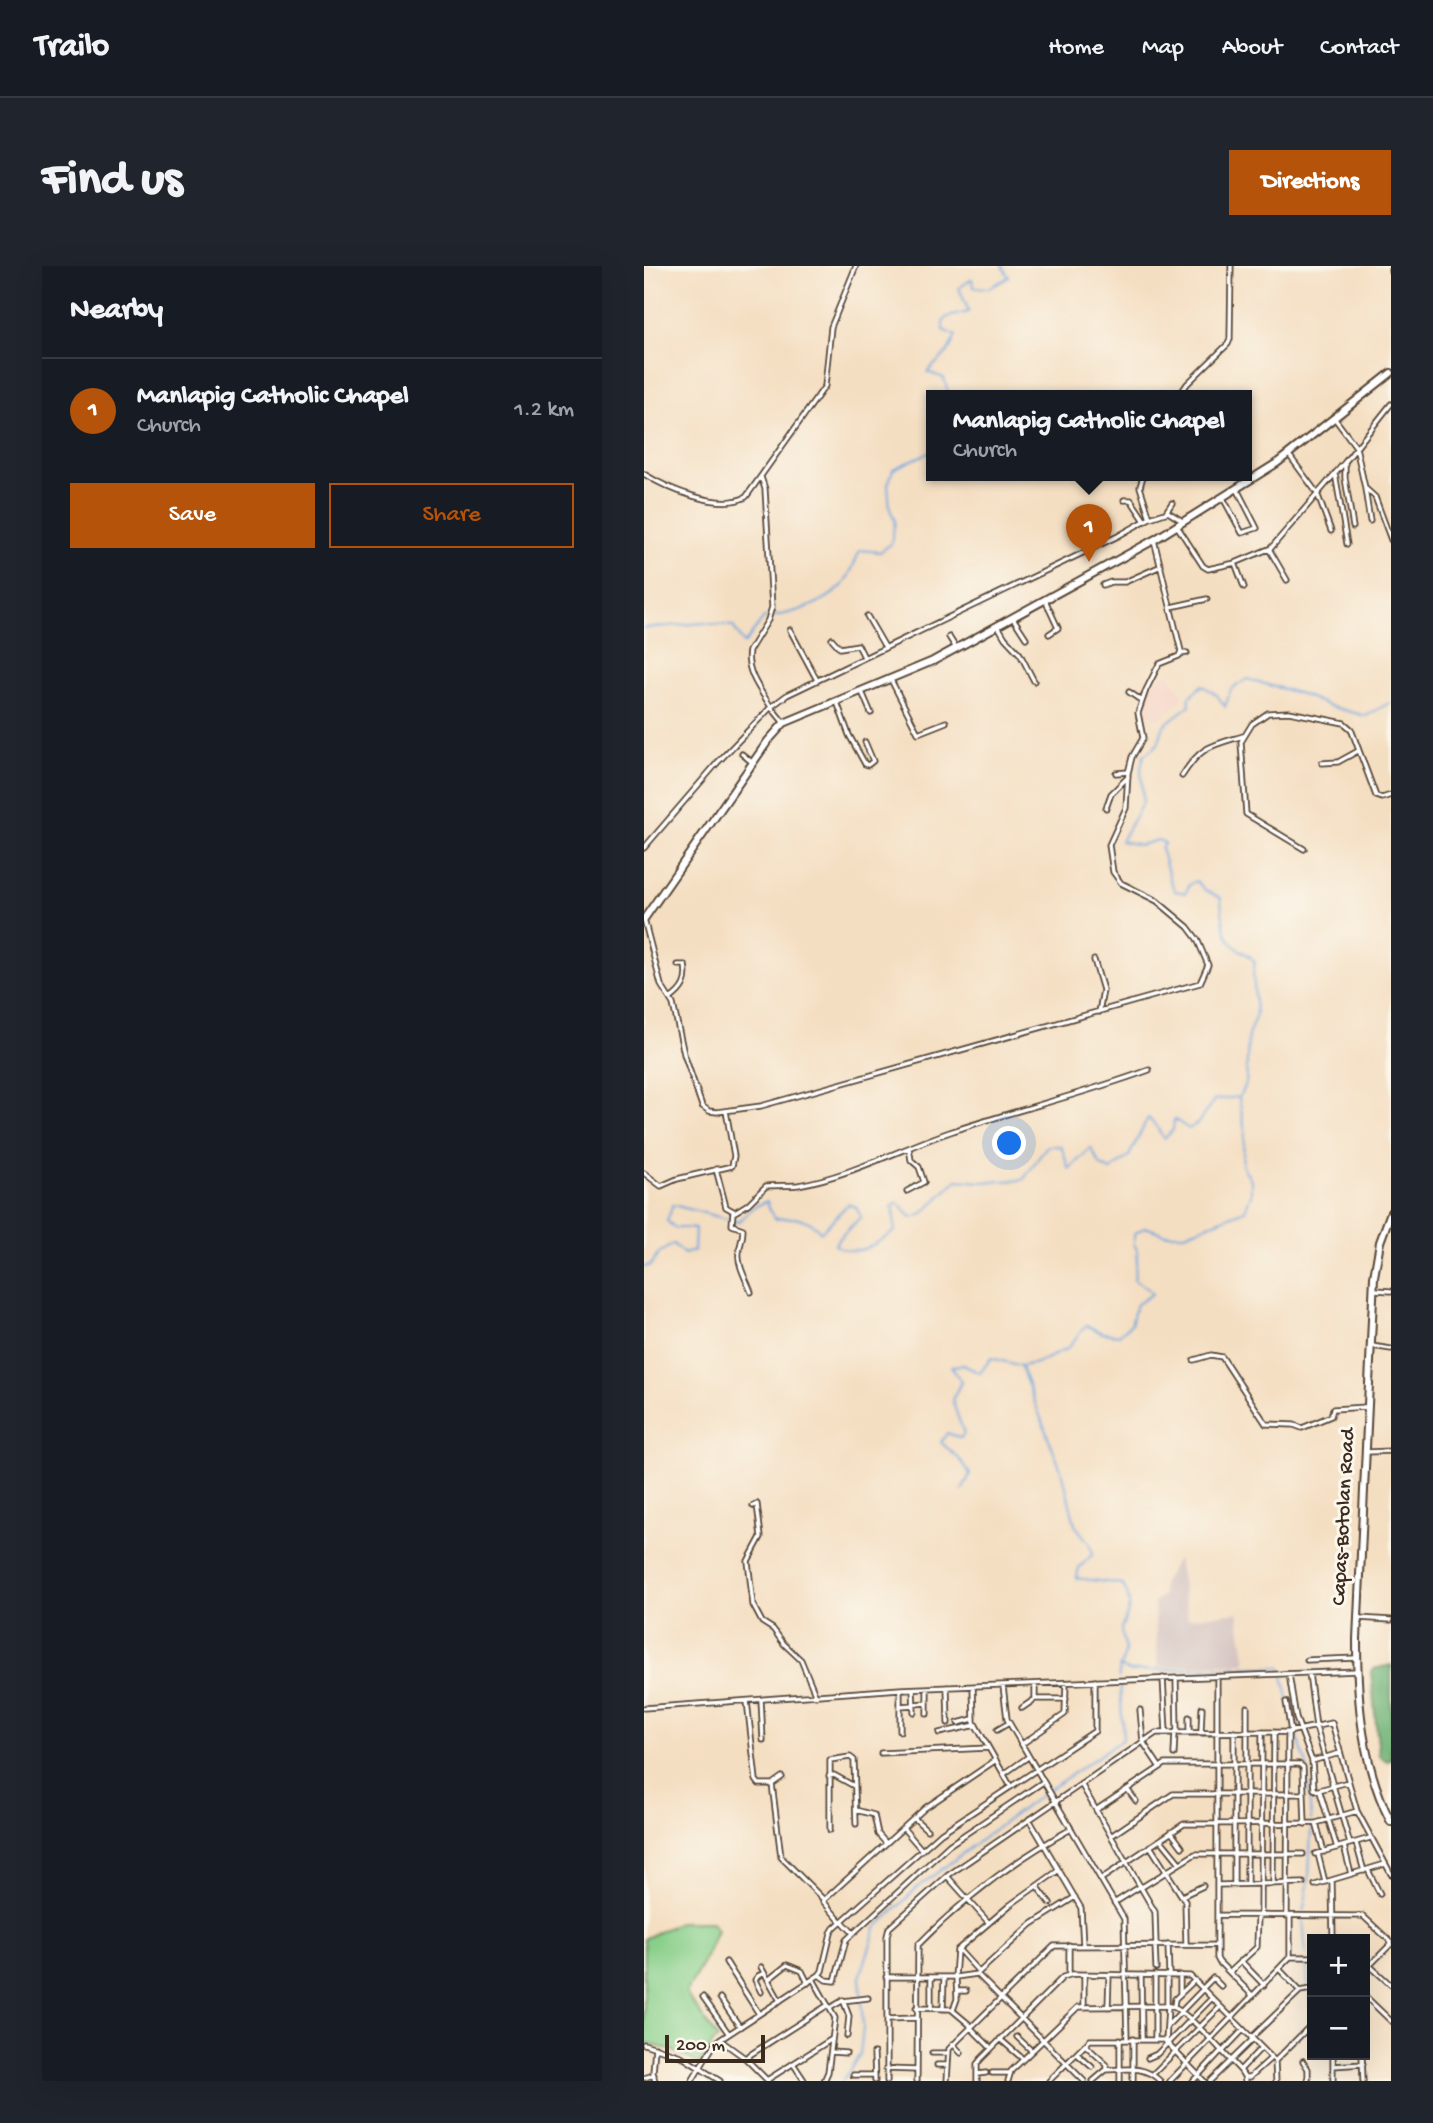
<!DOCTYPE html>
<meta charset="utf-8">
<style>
body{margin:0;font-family:"Gochi Hand",sans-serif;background:#20242c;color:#f1f3f6}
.controls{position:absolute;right:21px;bottom:21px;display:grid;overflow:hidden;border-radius:0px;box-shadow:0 7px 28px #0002}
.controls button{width:63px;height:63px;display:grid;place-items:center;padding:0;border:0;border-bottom:2px solid #363941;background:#171b24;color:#f1f3f6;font:35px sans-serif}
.scale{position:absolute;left:21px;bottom:18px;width:100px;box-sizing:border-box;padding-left:7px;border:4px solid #3b2a1e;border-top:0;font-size:19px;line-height:24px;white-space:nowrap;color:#3b2a1e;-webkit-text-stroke:5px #fbf7ec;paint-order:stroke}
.you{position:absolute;left:366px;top:878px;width:24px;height:24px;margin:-18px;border:5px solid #fff;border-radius:50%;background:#1a73e8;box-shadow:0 0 0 10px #1a73e833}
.badge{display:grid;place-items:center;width:46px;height:46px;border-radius:50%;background:#b45309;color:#fff;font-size:23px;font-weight:700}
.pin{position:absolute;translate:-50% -58px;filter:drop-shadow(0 2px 4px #0008)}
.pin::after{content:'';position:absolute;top:37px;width:24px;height:21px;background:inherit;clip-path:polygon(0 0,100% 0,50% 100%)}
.popup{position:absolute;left:282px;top:124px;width:326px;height:91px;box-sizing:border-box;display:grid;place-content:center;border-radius:0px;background:#171b24;filter:drop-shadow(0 2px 5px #0005);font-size:23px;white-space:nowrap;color:#9ea1a6}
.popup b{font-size:26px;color:#f1f3f6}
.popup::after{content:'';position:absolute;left:50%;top:100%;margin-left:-14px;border:14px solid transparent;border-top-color:#171b24}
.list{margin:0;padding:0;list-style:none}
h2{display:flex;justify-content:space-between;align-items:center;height:91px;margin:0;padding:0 28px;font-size:30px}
h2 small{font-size:23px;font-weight:400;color:#9ea1a6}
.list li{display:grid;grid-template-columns:46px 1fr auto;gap:21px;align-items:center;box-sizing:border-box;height:105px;padding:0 28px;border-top:2px solid #363941}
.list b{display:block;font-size:26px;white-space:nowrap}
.list p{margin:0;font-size:23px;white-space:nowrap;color:#9ea1a6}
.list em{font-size:23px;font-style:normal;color:#9ea1a6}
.actions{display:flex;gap:14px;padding:21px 28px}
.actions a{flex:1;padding:16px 0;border:2px solid #b45309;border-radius:0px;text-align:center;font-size:24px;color:#b45309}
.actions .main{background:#b45309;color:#fff}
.map{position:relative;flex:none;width:747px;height:1815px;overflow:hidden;border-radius:0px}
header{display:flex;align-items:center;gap:42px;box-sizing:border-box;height:98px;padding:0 35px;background:#171b24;border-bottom:2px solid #363941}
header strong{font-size:33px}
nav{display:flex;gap:38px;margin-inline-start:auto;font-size:24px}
.intro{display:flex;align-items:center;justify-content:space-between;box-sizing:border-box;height:168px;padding:0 42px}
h1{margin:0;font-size:49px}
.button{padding:18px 32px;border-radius:0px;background:#b45309;color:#fff;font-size:24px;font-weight:700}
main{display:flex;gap:42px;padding:0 42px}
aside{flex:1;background:#171b24;border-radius:0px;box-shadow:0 7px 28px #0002}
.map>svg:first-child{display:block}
.built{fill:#f5d2c3}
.industrial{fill:#d1bfbd}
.green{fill:#88cf8a;stroke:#627c54;stroke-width:2}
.forest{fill:#6eb276;stroke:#546e4a;stroke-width:2}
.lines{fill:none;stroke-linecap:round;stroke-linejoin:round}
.stream{stroke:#6fa5dd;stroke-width:2}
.minor-casing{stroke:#574536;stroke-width:7}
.major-casing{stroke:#574536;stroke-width:10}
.minor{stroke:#fff;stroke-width:3.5}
.major{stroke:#fff;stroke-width:6}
.labels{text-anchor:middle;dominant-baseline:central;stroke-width:6;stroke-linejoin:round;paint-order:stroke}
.street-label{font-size:21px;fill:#3b2a1e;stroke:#fbf7ec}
</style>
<header>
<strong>Trailo</strong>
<nav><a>Home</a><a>Map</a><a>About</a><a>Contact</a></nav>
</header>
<div class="intro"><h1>Find us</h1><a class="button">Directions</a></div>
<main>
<aside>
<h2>Nearby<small></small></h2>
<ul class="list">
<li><span class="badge">1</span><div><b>Manlapig Catholic Chapel</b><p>Church</p></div><em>1.2 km</em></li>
</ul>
<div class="actions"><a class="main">Save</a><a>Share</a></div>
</aside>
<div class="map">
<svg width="747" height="1815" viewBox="0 0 747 1815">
<rect width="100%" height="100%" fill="#fbf7ec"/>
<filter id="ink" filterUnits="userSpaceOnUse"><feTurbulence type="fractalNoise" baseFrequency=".0143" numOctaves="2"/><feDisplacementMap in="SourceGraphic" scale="14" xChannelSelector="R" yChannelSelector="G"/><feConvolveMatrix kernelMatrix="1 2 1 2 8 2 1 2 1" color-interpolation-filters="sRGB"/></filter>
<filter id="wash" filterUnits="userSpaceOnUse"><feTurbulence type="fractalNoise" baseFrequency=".00686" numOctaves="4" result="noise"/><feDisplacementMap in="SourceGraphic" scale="28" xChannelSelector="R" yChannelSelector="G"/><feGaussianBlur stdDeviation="1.57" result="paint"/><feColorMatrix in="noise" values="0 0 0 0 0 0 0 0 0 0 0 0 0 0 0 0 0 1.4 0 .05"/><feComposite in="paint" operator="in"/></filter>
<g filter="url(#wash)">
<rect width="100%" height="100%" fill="#f4dec1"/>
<path class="built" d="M524,407l17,24 -26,22 -17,-7 4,-22 13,-13z"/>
<path class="industrial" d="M534,1292l10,60 50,-6 8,51 -88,5 -4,-65 9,-9 -1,-10z"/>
<path class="green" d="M35,1656h33l5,8 -11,27 -20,36 32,46 -5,4 -13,21 -27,-13 -29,-9v-103z"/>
<path class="forest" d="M747,1399v95l-4,1 -8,-5 -8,-84 3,-3z"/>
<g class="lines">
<path class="stream" d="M305,130l-5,-18 -17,-6 20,-19 9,-17 -13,-6v-8l4,-5 22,-5 -10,-24 13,-9 2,8 15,1 20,-11 -7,-11
M0,362l60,-5 29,3 11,18 20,-26c27,-4 58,-12 78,-32 8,-9 13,-25 18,-36l20,2 11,-8 4,-23 -5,-12 -2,-24 5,-16 39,-18
M0,1001l7,-2 8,-12 14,-9 11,10 10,-3 1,-23h-20l-8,-7 6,-16 65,17 16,-15 13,-6 3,10 5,8c19,-2 33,-3 46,13l27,-28 8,3 5,10 -23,22 -3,6c23,14 40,-1 60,-14l-2,-26 5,-2 14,15 9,-3 36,-35 25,2 41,-2 24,-34h14l8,23 22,-21 10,18 10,4 18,-14 19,-38 8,8 8,13 9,-9 1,-11 15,10 9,-6 16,-23 25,-3 7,-14 2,-47 8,-22 -3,-41 2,-11c-5,-7 -11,-9 -18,-14 -14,-10 -15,-34 -16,-50l-16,-8 -9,-9 -7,4 -3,8 -11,-2 -5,-11 -9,-32 4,-5 -7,-3 -18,5 -19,-4 22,-39 -2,-34 3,-13 14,-11 6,-19 26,-20 -1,-7 13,-13 15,10 8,12 6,-18 16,-10 54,15 28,12 37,10 25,-14
M377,1101l42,108 12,50 14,18 4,11 -14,14 -3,10 46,6c11,17 8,26 -1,44 0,8 4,14 4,22 1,10 -7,12 -6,27
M318,1225l8,-17c-7,-15 -18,-20 -29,-32l6,-9 14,5 3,-4 -12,-34 9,-18 -10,-16 12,-1 17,8 11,-15 30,8 16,-3 30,-14 19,-24 16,8 17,2 12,-11 5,-19 16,-11 -6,-7 -12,-7 4,-28 -4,-8v-10l11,-7 20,7h20l60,-24 6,-15v-15l-9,-15 3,-33 -6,-34
M475,1401l11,4 95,-3
M584,1401h51l3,3
M639,1410l12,52
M652,1468l11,31 4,55
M659,1647l6,-34 2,-53
M659,1652l3,37
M662,1695l2,26
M665,1726l2,19
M198,1815l18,-26 3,-27 -3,-51 16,-49 42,-41 112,-84 93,-64 -3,-56"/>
</g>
</g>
<g filter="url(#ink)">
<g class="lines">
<g class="minor-casing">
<path id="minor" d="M747,4v1
M535,130l8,-12 41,-40 2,-5 1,-73
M691,153l21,28 9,41 10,9 16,43
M645,189l28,38 14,38
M701,196v16l8,49
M691,207l12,71
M0,208c24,15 75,37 102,23l79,-111 6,-59 25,-61
M499,210l-3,11 10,31 18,-6 16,10
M721,223l5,32
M579,232l19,35 15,-5 -20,-39
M480,234h7l14,21
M522,246l6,-9
M533,260l26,40 5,3 27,-6 36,-15 74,-86 46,-58
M625,283l18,31
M591,297l9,24
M459,319l8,-3h14l36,-16
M401,334l13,28 -9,6
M527,341l36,-8
M223,350l18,31
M369,352l13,20
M354,360l7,12 15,16 14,27
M146,364l27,50
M305,371l7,11
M188,373l8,9 18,-3 6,12
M536,388l7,-1
M246,412l28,55 28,-11
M218,426l9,21
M485,426l13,9
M193,436l12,33 16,29 3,1 5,-4 -8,-19
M140,457l-13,-16 16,-12 331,-159 32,-18
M98,488l11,9
M678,497l16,-1 20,-11
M472,507l12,-1
M538,510c19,-30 28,-30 61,-40
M462,542l5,-14 17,-17
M0,582l74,-86 53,-55c-10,-16 -26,-36 -22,-56l19,-31 4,-13 -7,-118 -4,-12
M660,583l-58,-35 -5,-72 11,-18 16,-11 21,-1 55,11 7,6 25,67 6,2 9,-3
M0,653l17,66 12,19 11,50 18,52 7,5 8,1 44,-6 439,-123 8,-18 -11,-26 -9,-12 -31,-26 -36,-18 -8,-11 -4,-27 17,-37 2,-35 4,-16 11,-19 -5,-25 8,-23 13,-26 20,-8 2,-5 -27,-111
M450,694l9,30 -4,22
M26,733c13,-9 18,-18 15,-34h-7
M72,903l10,38 9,5 13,-8 18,-18c11,-1 22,0 32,-1 49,-8 105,-37 152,-53 66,-22 134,-38 199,-62
M0,907l17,13 16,-7 55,-13 2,-10 -8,-45
M263,925l17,-9 -5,-15 -8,-7 -2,-12
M89,946l-1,13 11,4c0,11 -3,14 -4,23 -2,13 8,29 12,40
M731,1024l16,1
M728,1080l19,3
M550,1094l17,-5 11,2 44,67 28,1 8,3 29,-12 2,-7 34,-2
M723,1186l24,-1
M109,1240l4,-2 4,33 -13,24 5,44 9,17 11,7 11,15 17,16 15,36
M714,1352l33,2
M663,1394l50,-2
M665,1407l7,54 34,117
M645,1408l7,44 16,43 2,28 6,3 17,56
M573,1411v281l2,4 34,34
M519,1412l3,54
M532,1412l1,54
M359,1420l4,33 117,200 3,120
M303,1421l1,36
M329,1421l1,35 37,65
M269,1423l1,23
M283,1423v25
M391,1433h31
M117,1434l2,40
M103,1435l9,79 3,4h13l10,-7
M642,1436l5,30
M270,1438l13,-1
M256,1440l14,-1
M0,1442l256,-19 458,-18
M378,1442l13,-9v-15
M496,1444l3,32 16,24
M545,1451v15
M314,1457l15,-4
M353,1464l12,-7
M256,1465v-42
M557,1466l1,-24
M295,1467l37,-8
M378,1478l43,-30 1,-31
M237,1487l107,-5
M530,1488l1,-22
M668,1495l28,-8
M360,1508l24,-17
M185,1510l5,-1 20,11
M128,1518l9,73 43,43
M437,1518l74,128 1,33
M483,1523l9,12
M675,1524l29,-8
M212,1544l18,5 4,19 8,9
M452,1544l69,-46h134l4,3 2,57
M270,1552l13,12
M385,1553l52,89 2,37
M672,1557l8,29
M259,1562l19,22
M186,1564v-70l20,-3 4,3 2,64
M527,1566l11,15
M467,1570l62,-42h131
M517,1574l18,22
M712,1577l8,28
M506,1580l35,55 1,43
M700,1580l7,28
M671,1588l55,-16
M674,1588l7,28
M724,1604l12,24
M303,1610l42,47
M457,1613l83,-55 132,-1 41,-12
M688,1614l1,59
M590,1618v-152
M603,1618v-177
M629,1618l1,-152
M574,1619l85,-2
M671,1619l70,-21
M393,1620l13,17
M498,1621l53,-33h108
M538,1630l21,-10
M470,1637l27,-17
M574,1649l145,1 28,26
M617,1650l1,-184
M643,1650l1,-184
M646,1650v41h22
M197,1656l-18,-21 102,-93 71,-48
M199,1656l10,11
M511,1679l1,23
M524,1679l1,30
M314,1683l21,23
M597,1695l23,24
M82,1696l33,52
M725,1699l22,20
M117,1701l19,34
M635,1703l21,22
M721,1704l26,-26
M586,1706l27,-25 1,-31
M333,1708l107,107
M175,1709l7,5 9,1 11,-41 103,-95 94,-63
M425,1709v-30
M440,1709v32
M497,1709l1,64
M511,1709v64
M536,1709v19
M242,1711h70l21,-3 55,-50 43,-27
M287,1711v31
M311,1711l2,-27 53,-45 49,-35
M169,1713l22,39 -7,54 -4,9
M124,1714l19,-15 15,6 6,12
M559,1722l10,-10 8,8
M313,1725h9
M117,1726l-6,-12 3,-4 6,-3
M721,1730l26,25
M59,1731l26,37
M76,1732l20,29
M199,1734l6,16 -2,20
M523,1740v-31
M530,1740l1,-7 20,-19
M464,1741l1,-32
M186,1742l12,-7 26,-3
M272,1742l35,1 19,16
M299,1743l1,-32
M309,1744l4,-11 -1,-22
M243,1753l29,-1
M524,1759l35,-36
M326,1761l21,21
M373,1771l15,14
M607,1772l49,-47 12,-2
M356,1773l23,20
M476,1773v42
M76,1774l25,18 23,23
M522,1776l2,-36
M0,1778l37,12 39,25
M309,1778l8,9
M441,1779l22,20v5
M11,1781l-2,26 2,8
M187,1786l15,1
M578,1786l21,-22
M230,1787l1,28
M288,1787h15
M433,1788l15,13
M718,1789l1,26
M101,1792l83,-53
M504,1792l9,-4 55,-56
M631,1795l37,-37
M659,1795l5,8v12
M150,1799l10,15
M293,1799h10
M689,1800l30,-2
M242,1803l31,1
M596,1804l21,-22
M348,1807h17
M333,1808l9,-1
M509,1808l67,-67
M209,1809h22
M601,1811h5l21,-19
M0,1812l10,-3
M123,1814l65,-41
M48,1815l23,-38 104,-68 3,-4 9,-38 3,-5 107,-95 154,-102v-50
M243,1815v-145l2,-8 58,-52 209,-143 132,-1 44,-9 25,88 34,63
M273,1815l1,-136c44,-45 97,-85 153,-116
M303,1815l2,-32 105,-103 163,-1
M333,1815v-17l4,-5 82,-82 10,-3 117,2 85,85 1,20
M364,1815l3,-10 67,-64 92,-1c16,3 56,50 70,64l4,6 1,5
M405,1815l41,-41h74l40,41
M449,1815l13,-11c21,-1 38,-5 54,11
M489,1815v-42
M526,1815l120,-124
M549,1815l27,-29
M566,1815l43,-42
M689,1815v-26"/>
</g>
<g class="major-casing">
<path id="major" d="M0,653l124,-178 16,-18 149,-62 221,-121 123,-77 114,-90
M747,946l-11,30 -6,35 -17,362c0,62 5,127 34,183"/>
</g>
<use href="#minor" class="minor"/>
<use href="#major" class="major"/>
</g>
</g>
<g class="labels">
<g class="street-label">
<text transform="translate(701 1251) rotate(-87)">Capas-Botolan Road</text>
</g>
</g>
</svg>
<div class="controls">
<button>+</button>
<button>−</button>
</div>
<div class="scale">200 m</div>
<div class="you"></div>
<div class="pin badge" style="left:445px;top:296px">1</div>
<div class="popup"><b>Manlapig Catholic Chapel</b>Church</div>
</div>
</main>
